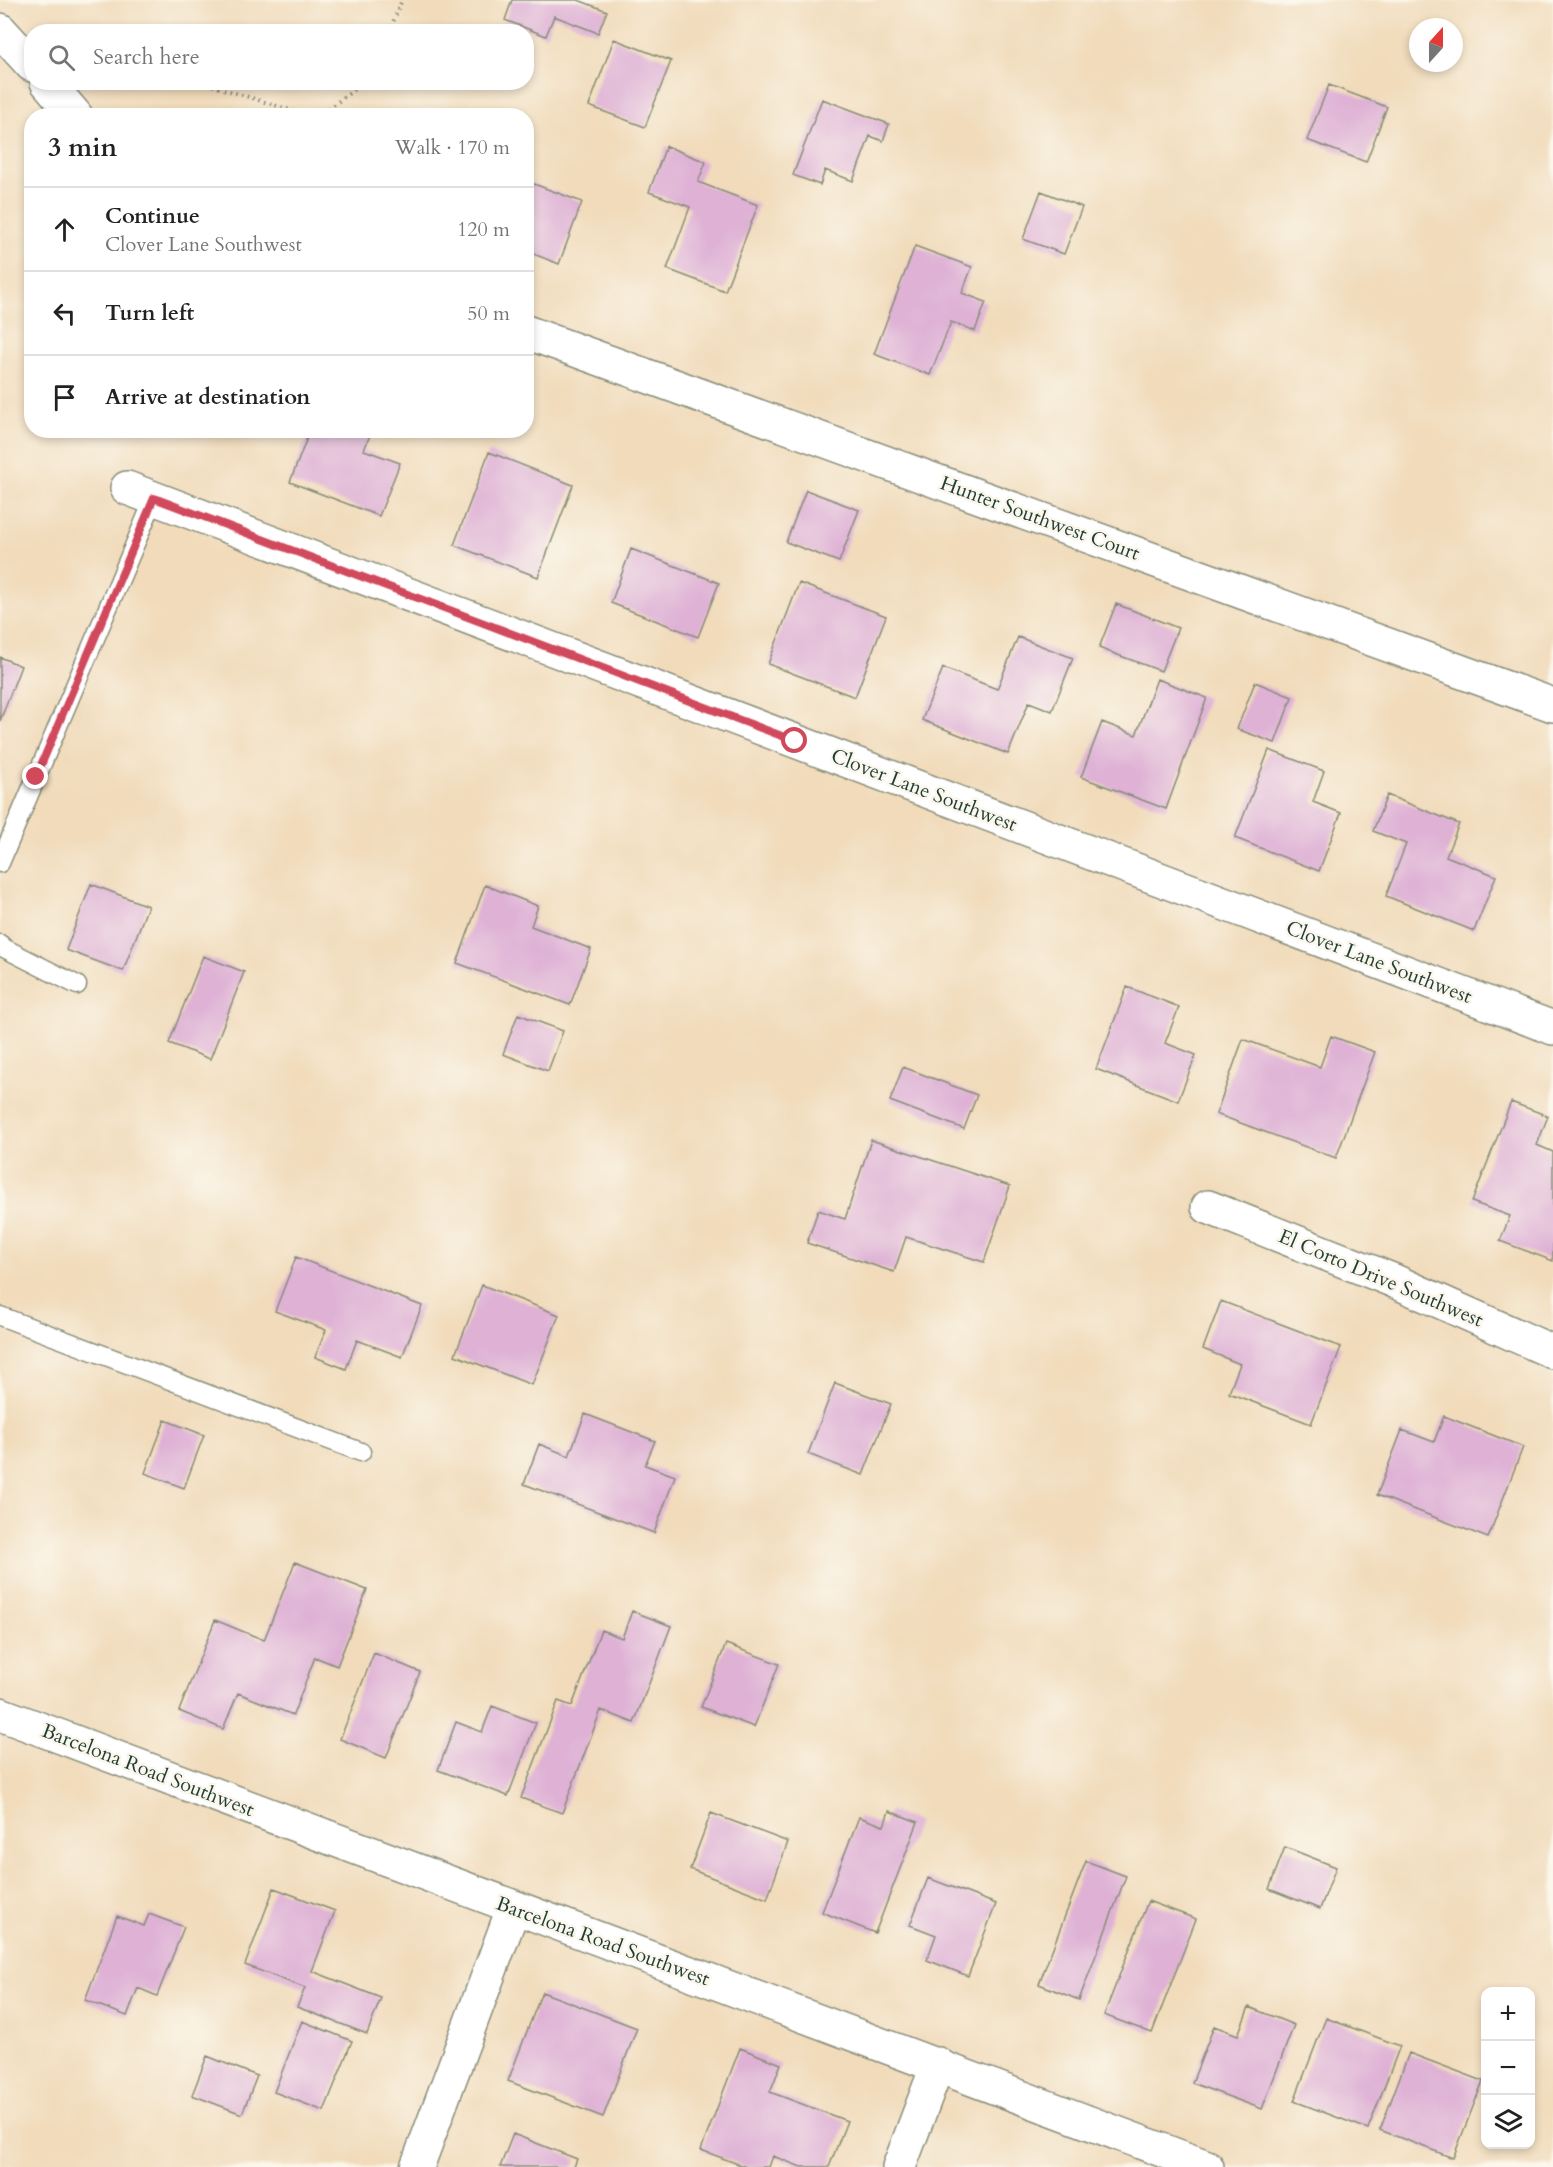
<!DOCTYPE html>
<meta charset="utf-8">
<style>
body{margin:0;font-family:Cardo,serif;background:#f2f2f2;color:#222}
.controls{position:absolute;right:18px;bottom:18px;display:grid;overflow:hidden;border-radius:12px;box-shadow:0 3px 9px #0003}
.controls button{width:54px;height:54px;display:grid;place-items:center;padding:0;border:0;border-bottom:2px solid #e0e0e0;background:#fff;color:#222;font:30px sans-serif}
.compass{position:absolute;left:1409px;top:18px;width:54px;height:54px;border-radius:50%;background:#fff;box-shadow:0 3px 9px #0003;rotate:21deg}
.stop{position:absolute;width:18px;height:18px;margin:-14px;border:4px solid #d1495b;border-radius:50%;background:#fff}
.stop.end{background:#d1495b;border-color:#fff;box-shadow:0 2px 6px #0008}
.list{margin:0;padding:0;list-style:none}
h2{display:flex;justify-content:space-between;align-items:center;height:78px;margin:0;padding:0 24px;font-size:26px}
h2 small{font-size:20px;font-weight:400;color:#767676}
.list li{display:grid;grid-template-columns:39px 1fr auto;gap:18px;align-items:center;box-sizing:border-box;height:84px;padding:0 24px;border-top:2px solid #e0e0e0}
.list b{display:block;font-size:22px;white-space:nowrap}
.list p{margin:0;font-size:20px;white-space:nowrap;color:#767676}
.list em{font-size:20px;font-style:normal;color:#767676}
.icon{flex:none;width:33px;height:33px;fill:none;stroke:currentColor;stroke-width:2;stroke-linecap:round;stroke-linejoin:round}
.map{position:relative;flex:none;width:1553px;height:2167px;overflow:hidden}
.search{position:absolute;background:#fff;box-shadow:0 3px 9px #0003;left:24px;top:24px;width:510px;height:66px;display:flex;align-items:center;gap:15px;box-sizing:border-box;padding:0 21px;border-radius:24px;color:#767676;font-size:22px}
.panel{position:absolute;background:#fff;box-shadow:0 3px 9px #0003;left:24px;top:108px;width:510px;height:330px;border-radius:24px}
.map>svg:first-child{display:block}
.building{fill:#deb1d5}
.lines{fill:none;stroke-linecap:round;stroke-linejoin:round}
.service-casing{stroke:#888c78;stroke-width:21}
.minor-casing{stroke:#888c78;stroke-width:36}
.tertiary-casing{stroke:#888c78;stroke-width:36}
.path{stroke:#888c78;stroke-width:4;stroke-dasharray:1.5 4.5;stroke-linecap:butt}
.service{stroke:#fff;stroke-width:18}
.minor{stroke:#fff;stroke-width:33}
.tertiary{stroke:#fff;stroke-width:33}
.route{stroke:#d1495b;stroke-width:8}
.labels{text-anchor:middle;dominant-baseline:central;stroke-width:5;stroke-linejoin:round;paint-order:stroke}
.street-label{font-size:20px;fill:#1f3d34;stroke:#fbf7ec}
</style>
<div class="map">
<svg width="1553" height="2167" viewBox="0 0 1553 2167">
<rect width="100%" height="100%" fill="#fbf7ec"/>
<filter id="ink" filterUnits="userSpaceOnUse"><feTurbulence type="fractalNoise" baseFrequency=".0167" numOctaves="2"/><feDisplacementMap in="SourceGraphic" scale="12" xChannelSelector="R" yChannelSelector="G"/><feConvolveMatrix kernelMatrix="1 2 1 2 8 2 1 2 1" color-interpolation-filters="sRGB"/></filter>
<filter id="wash" filterUnits="userSpaceOnUse"><feTurbulence type="fractalNoise" baseFrequency=".008" numOctaves="4" result="noise"/><feDisplacementMap in="SourceGraphic" scale="24" xChannelSelector="R" yChannelSelector="G"/><feGaussianBlur stdDeviation="1.35" result="paint"/><feColorMatrix in="noise" values="0 0 0 0 0 0 0 0 0 0 0 0 0 0 0 0 0 1.4 0 .05"/><feComposite in="paint" operator="in"/></filter>
<g filter="url(#wash)">
<rect width="100%" height="100%" fill="#f1dbbb"/>
<g id="blocks">
<path class="building" d="M512,0h66l29,11 -9,22 -44,-17 -8,20 -41,-16z
M614,39l57,22 -26,66 -56,-21z
M1329,85l58,22 -21,55 -59,-22z
M822,99l67,25 -6,17 -13,-5 -17,45 -28,-11 -5,15 -27,-10z
M666,146l40,16 -8,20 60,23 -33,86 -58,-22 23,-62 -41,-15z
M526,181l56,21 -23,62 -33,-13z
M1041,191l41,16 -18,47 -41,-15z
M915,246l57,21 -10,26 24,9 -11,29 -24,-9 -21,53 -56,-21z
M310,430h62l-8,20 36,13 -21,53 -89,-34z
M489,452l84,33 -35,92 -84,-32z
M806,490l53,20 -20,52 -53,-20z
M631,549l88,34 -21,54 -87,-34z
M799,583l87,33 -31,81 -87,-33z
M1116,604l62,24 -17,43 -62,-23z
M1018,637l55,21 -21,53 -23,-9 -21,52 -86,-34 21,-52 54,21z
M0,657l21,9 -21,55z
M1157,679l50,19 -41,111 -85,-32 21,-55 34,13z
M1255,682l37,15 -17,46 -38,-14z
M1269,750l55,21 -11,31 28,11 -22,58 -84,-33z
M1387,795l72,29 -13,32 50,20 -22,55 -88,-35 20,-52 -33,-13z
M91,884l57,22 -25,65 -57,-21z
M485,885l53,21 -7,20 60,23 -21,56 -113,-42z
M203,956l41,16 -34,87 -41,-16z
M1127,987l52,20 -14,36 31,12 -18,46 -82,-32z
M518,1014l45,17 -15,40 -45,-17z
M1331,1036l44,16 -39,106 -120,-44 27,-75 77,28z
M903,1067l74,28 -13,34 -74,-28z
M1511,1102l37,14 -11,29 16,7v109l-53,-20 10,-25 -38,-14z
M871,1140l139,46 -26,76 -78,-25 -12,35 -87,-29 11,-33 27,9z
M296,1257l126,49 -20,51 -45,-17 -11,29 -31,-12 11,-27 -51,-19z
M482,1285l77,30 -27,70 -77,-30z
M1221,1301l120,46 -30,77 -82,-31 11,-29 -37,-15z
M835,1383l56,21 -28,71 -55,-21z
M585,1414l70,27 -10,24 30,11 -21,57 -130,-49 15,-40 30,12z
M1444,1416l79,31 -35,91 -111,-43 25,-65 32,12z
M165,1420l39,15 -20,53 -39,-15z
M295,1562l72,28 -30,76 -22,-9 -22,58 -55,-22 -15,36 -44,-18 36,-91 49,20z
M632,1611l39,15 -37,97 -33,-13 -39,103 -41,-15 37,-97 14,5 29,-76 21,8z
M726,1644l53,20 -25,63 -53,-20z
M374,1653l46,19 -34,86 -46,-19z
M492,1706l44,17 -28,73 -70,-26 18,-48 26,10z
M889,1811l29,11 -43,111 -53,-21 37,-95 25,9z
M711,1813l77,29 -21,57 -77,-30z
M1285,1847l51,20 -16,42 -51,-20z
M1086,1861l40,15 -47,124 -40,-16z
M928,1878l68,26 -28,72 -41,-16 9,-25 -26,-10z
M274,1888l61,23 -23,60 69,27 -14,36 -70,-27 8,-19 -60,-23z
M1148,1901l48,18 -44,114 -48,-18z
M149,1914l35,13 -27,69 -19,-8 -11,28 -42,-16 32,-84 27,10z
M542,1992l95,36 -34,89 -95,-36z
M1249,2007l45,18 -32,84 -70,-26 22,-57 24,9z
M1326,2018l74,28 -32,83 -74,-28z
M302,2021l50,20 -28,70 -50,-19z
M740,2048l41,16 -11,28 77,29 -18,46h-28l-28,-11 -4,11h-23l-45,-17z
M1409,2053l74,28 -30,77 -73,-28z
M207,2056l50,20 -15,38 -50,-19z
M513,2134l64,25 -3,8h-74z"/>
</g>
</g>
<g filter="url(#ink)">
<use href="#blocks" fill-opacity="0" stroke="#888c78" stroke-width="1.5"/>
<g class="lines">
<g class="service-casing">
<path id="service" d="M0,863l154,-364
M0,944l4,4 73,37
M0,1316l361,136"/>
</g>
<g class="minor-casing">
<path id="minor" d="M0,30l32,35
M47,82l29,34
M526,332l1027,373
M127,488l1426,540
M1208,1207l184,73 161,72
M417,2167l96,-258
M899,2167l39,-103"/>
</g>
<g class="tertiary-casing">
<path id="tertiary" d="M0,1714l1207,453"/>
</g>
<path class="path" d="M389,32l13,-32
M201,82l108,34
M319,116l45,-34"/>
<use href="#service" class="service"/>
<use href="#minor" class="minor"/>
<use href="#tertiary" class="tertiary"/>
</g>
</g>
<g class="lines" filter="url(#ink)">
<path class="route" d="M36,777l118,-279 641,243"/>
</g>
<g class="labels">
<g class="street-label">
<text transform="translate(1040 518) rotate(20)">Hunter Southwest Court</text>
<text transform="translate(924 790) rotate(21)">Clover Lane Southwest</text>
<text transform="translate(1379 962) rotate(21)">Clover Lane Southwest</text>
<text transform="translate(1381 1278) rotate(23)">El Corto Drive Southwest</text>
<text transform="translate(148 1770) rotate(21)">Barcelona Road Southwest</text>
<text transform="translate(603 1941) rotate(20)">Barcelona Road Southwest</text>
</g>
</g>
</svg>
<div class="controls">
<button>+</button>
<button>−</button>
<button><svg class="icon" aria-label="layers" viewBox="0 0 24 24"><path d="M12 4l9 5-9 5-9-5zM3 14l9 5 9-5"/></svg></button>
</div>
<svg class="compass" viewBox="-18 -18 36 36"><path d="M0-13l5 13h-10z" fill="#e53935"/><path d="M0 13l5-13h-10z" fill="#767676"/></svg>
<div class="stop" style="left:795px;top:741px"></div>
<div class="stop end" style="left:36px;top:777px"></div>
<div class="search"><svg class="icon" aria-label="search" viewBox="0 0 24 24"><circle cx="10" cy="10" r="6"/><path d="M15 15l6 6"/></svg>Search here</div>
<section class="panel">
<h2>3 min<small>Walk · 170 m</small></h2>
<ul class="list">
<li><svg class="icon" aria-label="ahead" viewBox="0 0 24 24"><path d="M12 20V5M6 11l6-6 6 6"/></svg><div><b>Continue</b><p>Clover Lane Southwest</p></div><em>120 m</em></li>
<li><svg class="icon" aria-label="left" viewBox="0 0 24 24"><path d="M17 20v-9H6M10 6l-5 5 5 5"/></svg><div><b>Turn left</b></div><em>50 m</em></li>
<li><svg class="icon" aria-label="arrive" viewBox="0 0 24 24"><path d="M6 21V4h12l-3 4 3 4H6"/></svg><div><b>Arrive at destination</b></div></li>
</ul>
</section>
</div>
